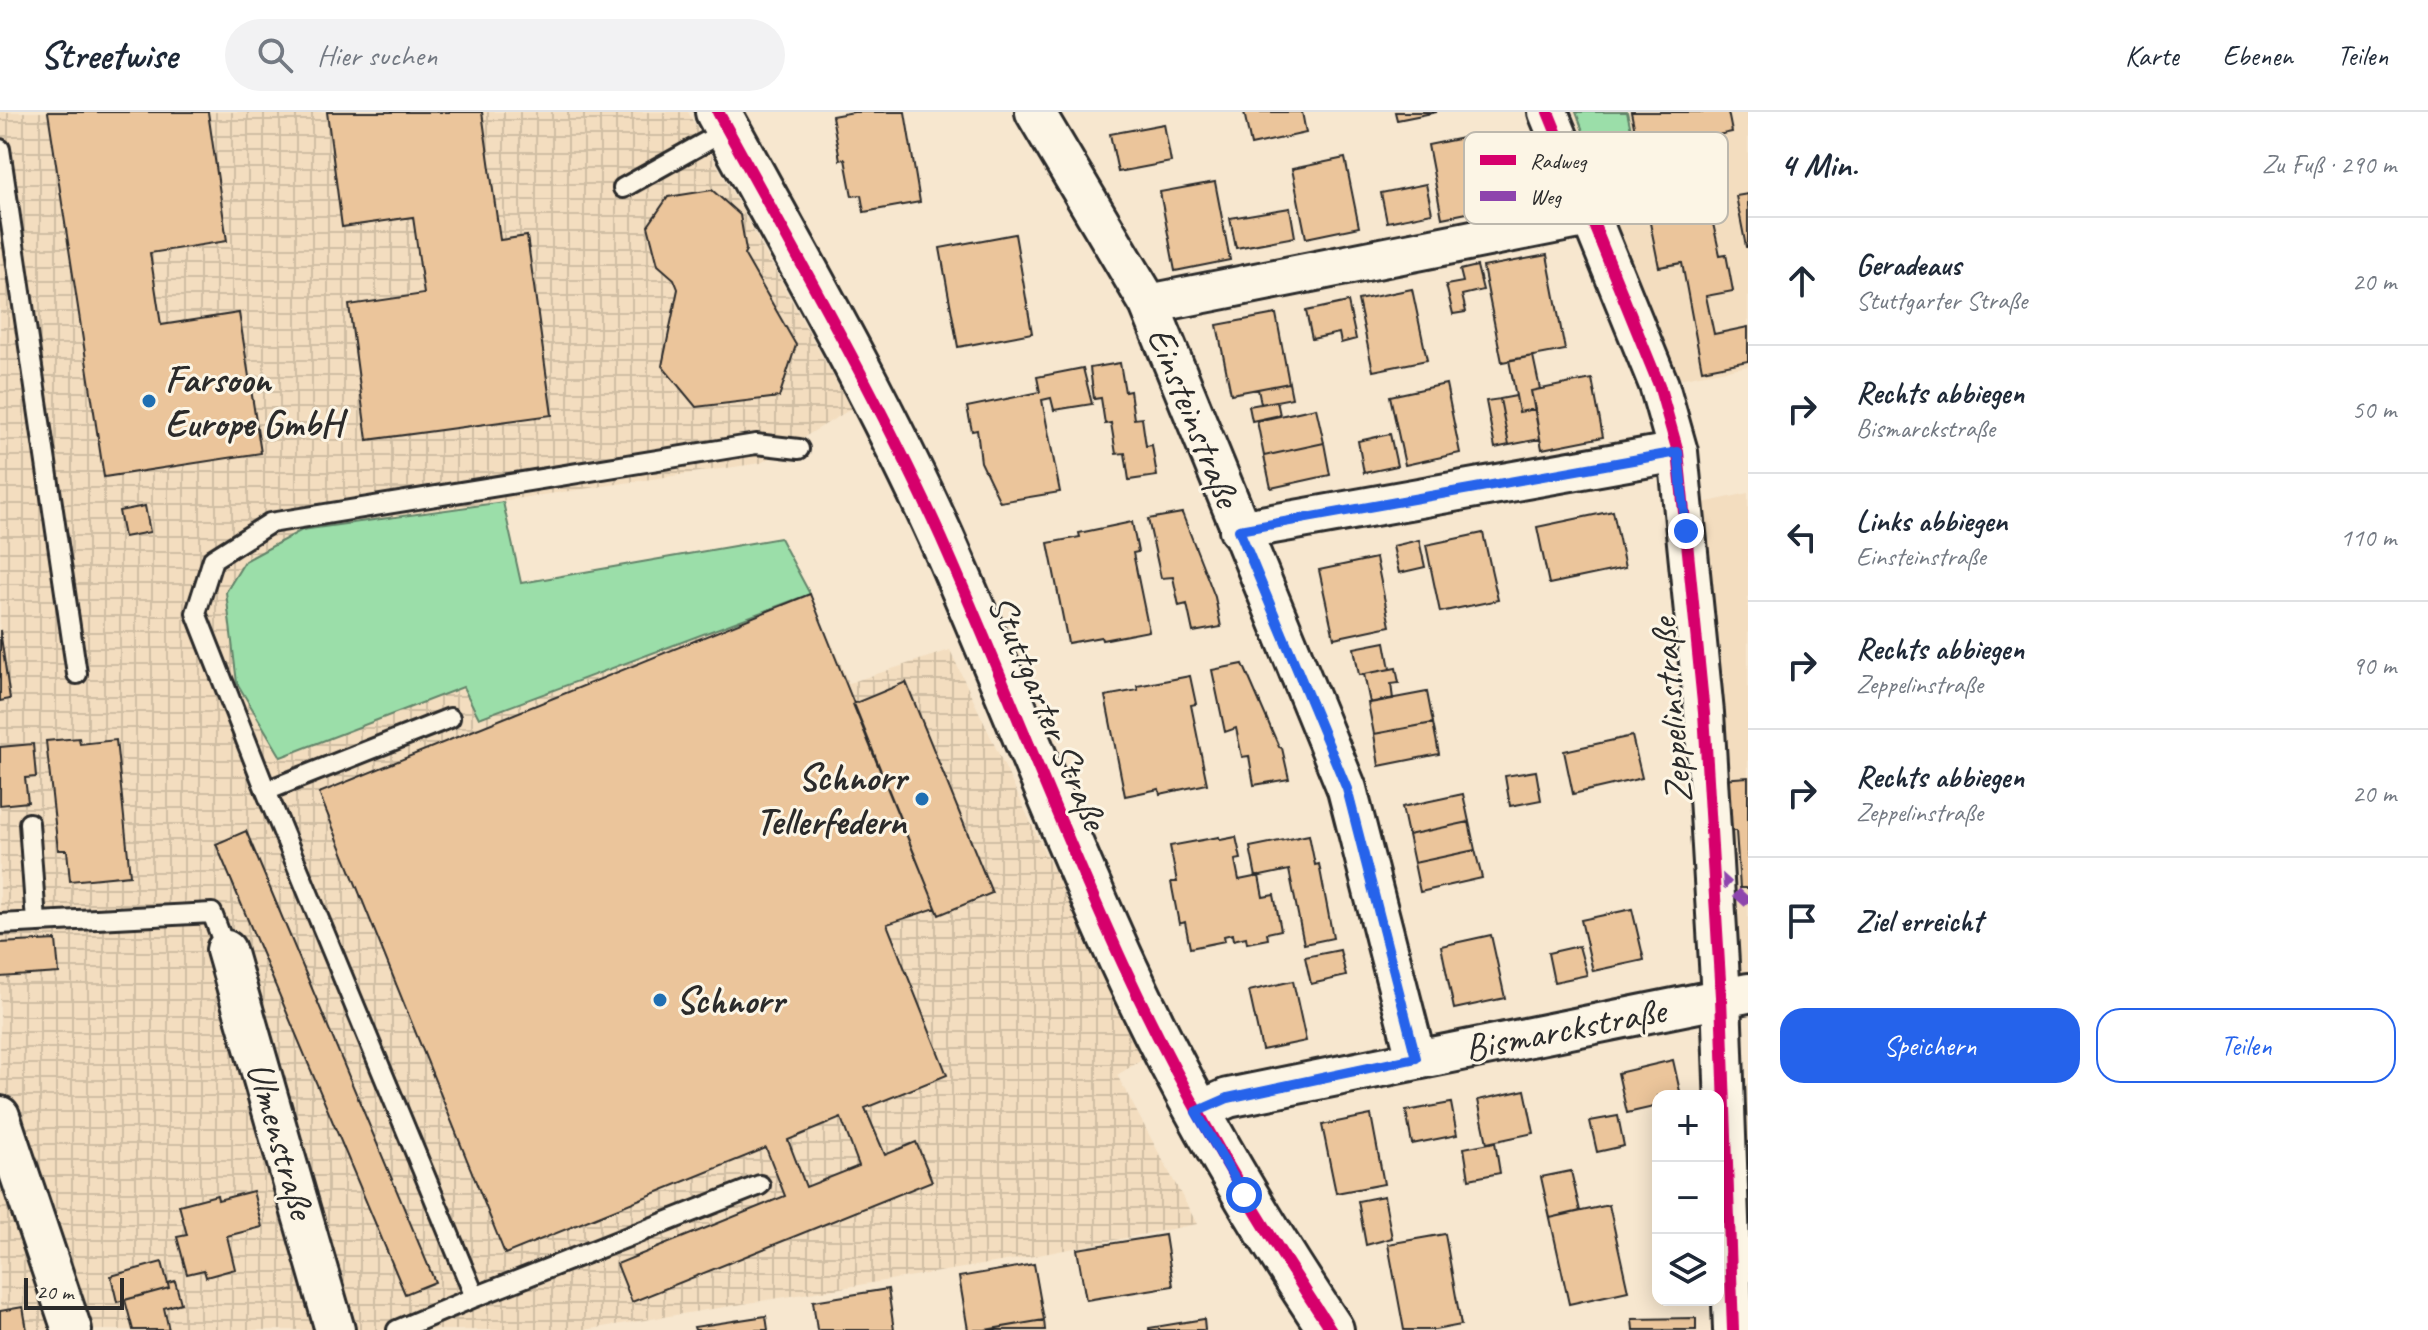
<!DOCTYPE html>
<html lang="de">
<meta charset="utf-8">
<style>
body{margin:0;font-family:Caveat,sans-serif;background:#f2f2f3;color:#1f2937}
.controls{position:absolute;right:24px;bottom:24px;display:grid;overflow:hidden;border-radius:16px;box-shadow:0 4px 20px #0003}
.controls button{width:72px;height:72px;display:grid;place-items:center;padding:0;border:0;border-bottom:2px solid #e0e1e3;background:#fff;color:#1f2937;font:40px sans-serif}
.scale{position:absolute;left:24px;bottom:20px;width:100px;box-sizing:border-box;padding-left:8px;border:4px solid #2b2b2b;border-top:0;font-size:22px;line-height:28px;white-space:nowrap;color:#2b2b2b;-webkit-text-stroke:6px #fcf5e5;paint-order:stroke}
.stop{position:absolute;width:24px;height:24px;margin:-18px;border:6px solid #2563eb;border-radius:50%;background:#fff}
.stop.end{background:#2563eb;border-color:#fff;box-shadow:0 2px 8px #0008}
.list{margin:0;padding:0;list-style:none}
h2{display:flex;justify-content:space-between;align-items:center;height:104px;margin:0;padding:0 32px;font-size:34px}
h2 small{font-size:26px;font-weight:400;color:#747a83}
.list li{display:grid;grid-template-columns:52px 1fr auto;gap:24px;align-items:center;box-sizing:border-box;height:128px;padding:0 32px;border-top:2px solid #e0e1e3}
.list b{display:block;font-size:30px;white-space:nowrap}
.list p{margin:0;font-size:26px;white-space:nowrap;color:#747a83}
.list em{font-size:26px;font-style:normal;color:#747a83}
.actions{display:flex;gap:16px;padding:24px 32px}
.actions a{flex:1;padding:18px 0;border:2px solid #2563eb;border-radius:24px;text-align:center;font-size:28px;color:#2563eb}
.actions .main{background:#2563eb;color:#fff}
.icon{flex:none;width:44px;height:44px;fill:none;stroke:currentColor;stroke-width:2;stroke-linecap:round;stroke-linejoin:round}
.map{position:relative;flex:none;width:1748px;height:1218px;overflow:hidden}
header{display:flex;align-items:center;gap:48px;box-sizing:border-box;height:112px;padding:0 40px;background:#fff;border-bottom:2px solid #e0e1e3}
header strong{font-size:38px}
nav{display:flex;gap:44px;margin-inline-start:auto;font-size:28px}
.search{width:560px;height:72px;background:#f2f2f3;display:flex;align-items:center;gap:20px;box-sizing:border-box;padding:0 28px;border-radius:44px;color:#747a83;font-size:30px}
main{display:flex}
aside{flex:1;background:#fff}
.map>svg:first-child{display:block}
.built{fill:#f3ddbf}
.industrial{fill:url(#industrial-grid)}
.grass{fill:#9bdea9;stroke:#63846a;stroke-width:2}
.building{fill:#ebc59b;stroke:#2b2b2b;stroke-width:2;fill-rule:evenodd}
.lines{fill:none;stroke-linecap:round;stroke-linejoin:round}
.lane-casing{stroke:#2b2b2b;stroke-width:24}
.street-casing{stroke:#2b2b2b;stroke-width:44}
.secondary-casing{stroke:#2b2b2b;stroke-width:50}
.lane{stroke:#fcf5e5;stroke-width:18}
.street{stroke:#fcf5e5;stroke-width:38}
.secondary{stroke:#fcf5e5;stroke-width:44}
.quiet{stroke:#8e44ad;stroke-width:10;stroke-dasharray:20 10;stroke-linecap:butt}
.cycleway-casing{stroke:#fcf5e5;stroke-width:17}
.cycleway{stroke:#d6006c;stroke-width:12}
.route{stroke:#2563eb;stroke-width:10}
.poi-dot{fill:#1f6fb2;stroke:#fcf5e5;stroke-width:3}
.labels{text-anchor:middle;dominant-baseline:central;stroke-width:6;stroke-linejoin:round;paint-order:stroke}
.poi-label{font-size:38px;font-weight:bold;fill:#2b2b2b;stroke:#fcf5e5;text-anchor:start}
.street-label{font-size:38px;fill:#2b2b2b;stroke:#fcf5e5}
.key{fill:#fcf5e5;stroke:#bdb8ad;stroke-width:2}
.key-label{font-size:22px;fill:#2b2b2b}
</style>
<header>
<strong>Streetwise</strong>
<div class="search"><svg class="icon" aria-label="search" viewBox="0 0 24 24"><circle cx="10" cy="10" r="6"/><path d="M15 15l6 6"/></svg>Hier suchen</div>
<nav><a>Karte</a><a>Ebenen</a><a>Teilen</a></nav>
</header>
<main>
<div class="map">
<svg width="1748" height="1218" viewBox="0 0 1748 1218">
<defs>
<pattern id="industrial-grid" width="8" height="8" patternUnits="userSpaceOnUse" patternTransform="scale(2)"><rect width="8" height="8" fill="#f3ddbf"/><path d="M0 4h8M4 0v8" fill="none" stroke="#d0bea4"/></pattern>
</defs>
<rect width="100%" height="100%" fill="#f7e7cf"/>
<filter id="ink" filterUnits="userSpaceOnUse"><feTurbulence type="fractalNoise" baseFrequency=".0125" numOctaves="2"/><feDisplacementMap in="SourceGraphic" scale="16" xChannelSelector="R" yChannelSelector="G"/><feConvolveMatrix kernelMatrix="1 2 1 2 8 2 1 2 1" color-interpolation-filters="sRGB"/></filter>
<g filter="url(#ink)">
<path class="built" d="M1573,0h175v254l-70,13z
M1748,381v500l-27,4 -36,-490z"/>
<path class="industrial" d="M0,0h688l163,297 -90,54 -459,67 -21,227 182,-71 17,31 330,-123 39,89 101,-33 192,410 -25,15 80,149 -179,35 -434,71h-584z"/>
<path class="grass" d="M1576,0h51l15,67 -38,8z
M503,390l18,81 259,-45 30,56 -331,124 -16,-31 -182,70 -44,-74 -11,-91 19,-31 57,-31z"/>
<path class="building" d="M48,0h160l19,129 -77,12 11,72 78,-12 22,140 -157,24z
M327,0h155l18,128 27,-4 25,179 -185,25 -18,-135 75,-11 -11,-77 -71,10z
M854,0h51l15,90 -56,10 -3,-17 -9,1 -7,-37 -5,1 -8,-44z
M1244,0h58l4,21 -55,12z
M1395,0h42l-40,8z
M1631,0h97l4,20 -61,13 2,8 -32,7z
M1164,12l7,38 -53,10 -8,-38z
M1483,22l14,73 -55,11 -14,-73z
M1345,46l14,69 -53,11 -14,-69z
M1215,70l15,78 -55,11 -15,-79z
M1426,72l6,29 -45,9 -6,-29z
M712,78l28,25 6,35 -2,4 52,91 -17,52 -83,10 -34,-41 16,-77 -4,-10 -16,-14 -10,-39 20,-29z
M1748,82v53h-2l-10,-51z
M1708,89l12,54 6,-1 7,37 -27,5 8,38 34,-7v34l-46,9 -20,-107 -23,4 -11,-54z
M1290,96l5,29 -59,11 -6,-30z
M1015,122l17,99 -74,14 -18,-99z
M1547,143l18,95 -63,12 -19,-95z
M1477,154l6,24 -21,5 4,17 -13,2 -7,-29 17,-3 -3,-12z
M1412,177l15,71 -54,11 -15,-71z
M1348,190l8,37 -15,4 -2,-10 -27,6 -6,-28z
M1276,202l13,69 -58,11 -14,-69z
M1533,244l7,33 -9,2 4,18 -16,3 -10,-52z
M1120,251l5,29 5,-1 4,28 8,-1 4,28 6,-1 5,31 -28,4 -4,-27 -9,1 -5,-31 -6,1 -4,-26 -7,1 -4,-31z
M1083,256l9,36 -38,6 -3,-12 -9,2 18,92 -60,10 -19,-40 -4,-32 -5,1 -5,-24 73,-15 -3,-15z
M1592,267l11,58 -61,12 -11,-58z
M1289,271l3,15 -31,6 -3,-15z
M1446,272l14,69 -55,12 -15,-69z
M1516,284l3,16 16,-3 5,30 -31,6 -9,-46z
M1500,287l9,46 -14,3 -9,-47z
M1277,289l3,14 -28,6 -3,-15z
M1316,296l8,35 -60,13 -7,-35z
M1390,322l7,32 -33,7 -6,-32z
M1324,331l6,32 -59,13 -7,-32z
M145,394l5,26 -26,5 -5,-26z
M1613,399l12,57 -76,16 -12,-57z
M1182,401l33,84 6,30 -28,5 -6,-28 -8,2 -6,-29 -12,1 -13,-59z
M1132,410l6,30 -5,1 16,78 -47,9 -1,-3 -33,6 -20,-100 32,-6 -1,-4z
M1483,421l15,67 -58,12 -14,-67z
M1419,428l6,27 -26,6 -6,-27z
M1376,446l14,68 -56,12 -15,-68z
M810,482l126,314 -49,16 60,151 -82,33 20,47 31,-13 16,39 -300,121 -15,-38 168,-68 -19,-48 -261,106 -186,-461zM841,1006l18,48 -53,21 -18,-47z
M0,518l10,69 -10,2z
M1385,530l5,27 -31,6 -5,-27z
M1243,552l36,83 3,1 7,31 -35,6 -5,-29 -7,1 -6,-29 -11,4 -13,-62z
M1396,556l3,15 -8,1 2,15 -23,4 -6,-29z
M1190,564l6,28 -5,1 16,79 -47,10 -1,-5 -34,7 -20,-100 33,-6 -1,-4z
M906,570l86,211 -53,22 -86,-211z
M1427,580l6,31 -59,11 -6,-31z
M1433,611l6,31 -60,12 -5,-32z
M1632,624l10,42 -69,16 -9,-43z
M79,626l1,6 36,-4 14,135 -60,6 -3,-31h-9l-12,-109z
M33,632l3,33 -11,1 3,24 -28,3v-58z
M1536,659l5,29 -31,6 -5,-30z
M1748,665v111h-8l-4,-57h-14l-1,-52z
M1463,682l6,28 -61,13 -6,-28z
M1469,710l6,28 -61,13 -6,-28z
M246,719l189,451 -30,12 -189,-450z
M1309,723l6,30 4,-1 14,74 -29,6 -15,-74 -33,7 -6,-30z
M1219,725l1,3 16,-3 5,22 -6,1 4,20 20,-4 4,21 11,-2 7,35 -14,3 1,6 -21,4 -1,-6 -13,3 -1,-6 -8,2 1,5 -35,7 -5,-26 -6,2 -8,-42h6l-7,-36z
M1475,738l7,28 -62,14 -6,-29z
M1632,797l12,51 -51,11 -12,-51z
M1491,823l14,63 -51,11 -13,-63z
M56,828l3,33 -59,4v-34z
M1579,834l8,29 -33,7 -6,-29z
M1340,838l6,26 -35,8 -6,-27z
M1293,869l13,60 -44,9 -13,-59z
M1673,948l8,36h-23v10l-31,7 -9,-40z
M1525,978l9,43 -47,10 -9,-43z
M1451,991l6,32 -45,9 -6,-33z
M1371,1003l13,69 -48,9 -14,-68z
M1618,1004l6,30 -27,6 -7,-31z
M1495,1030l5,31 -31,6 -5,-31z
M1571,1059l9,40 -30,7 -9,-41z
M253,1079l9,36 -35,9 8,33 -29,8 -2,-7 -17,4 -10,-37 10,-2 -8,-30 38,-10 1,5z
M1384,1084l8,42 -26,7 -8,-44z
M1609,1093l19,86 -59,13 -19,-86z
M1445,1122l16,91 -26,5h-31l-16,-86z
M1165,1123l8,51 -87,14 -9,-51z
M162,1150l7,26 -52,14 -6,-26z
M1034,1152l10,56 -59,10h-17l-9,-53z
M175,1169l6,22 -17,5 5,22h-36l-8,-30 44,-12 -1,-5z
M888,1177l6,41h-77l-4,-29z
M23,1195l4,23h-27v-19z
M766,1204l2,14h-73l-1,-3z
M1696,1206v12h-63l-1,-11z
M1204,1207l1,11h-56v-2z
M1044,1208l1,10h-60z"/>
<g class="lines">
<g class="lane-casing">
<path id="lane" d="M0,37l77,525
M623,76l104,-58
M450,606l-184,73 -70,-178 17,-54 57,-36 486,-79 43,5
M266,679l209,506 285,-112
M29,711l7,99
M0,812l212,-11 14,37
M397,1218l78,-33"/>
</g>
<g class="street-casing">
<path id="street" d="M1035,0l114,192 198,485 69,269
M1548,0l111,273 19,67 26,261 17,284 12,333
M1149,192l440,-87
M1239,418l439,-78
M226,838l109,380
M1196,1000l32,-14 520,-105
M0,1004l72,214"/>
</g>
<g class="secondary-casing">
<path id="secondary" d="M718,0c77,141 157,279 223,425 63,142 118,288 183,429 59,128 129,247 207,364"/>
</g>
<use href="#lane" class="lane"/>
<use href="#street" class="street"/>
<use href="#secondary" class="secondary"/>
<path class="quiet" d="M1714,760l34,31"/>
<g class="cycleway-casing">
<path id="cycleway" d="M718,0c77,141 157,279 223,425 63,142 118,288 183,429 59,128 129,247 207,364
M1548,0l111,273 19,67 26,261 17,284 12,333"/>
</g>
<use href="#cycleway" class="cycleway"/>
</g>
</g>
<g class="lines" filter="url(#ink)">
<path class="route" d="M1244,1083l-48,-83 32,-14 188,-40 -69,-269 -108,-259 439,-78 8,79"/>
</g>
<g class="poi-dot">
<circle cx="149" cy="289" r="8"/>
<circle cx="922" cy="687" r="8"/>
<circle cx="660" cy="888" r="8"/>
</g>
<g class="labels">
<g class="poi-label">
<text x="165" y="267">Farsoon<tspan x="165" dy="44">Europe GmbH</tspan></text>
<text x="906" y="665" text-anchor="end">Schnorr<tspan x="906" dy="44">Tellerfedern</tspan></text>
<text x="676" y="888">Schnorr</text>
</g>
<g class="street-label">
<text transform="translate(1194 305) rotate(68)">Einsteinstraße</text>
<text transform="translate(1671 599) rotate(-95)">Zeppelinstraße</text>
<text transform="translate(1048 600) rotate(67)">Stuttgarter Straße</text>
<text transform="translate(1565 917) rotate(-11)">Bismarckstraße</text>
<text transform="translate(281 1028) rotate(74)">Ulmenstraße</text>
</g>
</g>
<rect x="1464" y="20" width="264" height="92" rx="12" class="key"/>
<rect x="1480" y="43" width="36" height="10" fill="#d6006c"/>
<rect x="1480" y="79" width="36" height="10" fill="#8e44ad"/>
<g class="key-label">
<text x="1530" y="56">Radweg</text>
<text x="1530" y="92">Weg</text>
</g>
</svg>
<div class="controls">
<button>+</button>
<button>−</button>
<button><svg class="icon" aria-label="layers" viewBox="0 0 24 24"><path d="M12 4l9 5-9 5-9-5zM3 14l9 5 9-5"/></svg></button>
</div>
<div class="scale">20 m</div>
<div class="stop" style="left:1244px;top:1083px"></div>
<div class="stop end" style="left:1686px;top:419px"></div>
</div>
<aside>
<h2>4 Min.<small>Zu Fuß · 290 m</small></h2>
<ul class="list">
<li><svg class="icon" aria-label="ahead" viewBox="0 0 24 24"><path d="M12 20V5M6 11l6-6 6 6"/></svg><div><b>Geradeaus</b><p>Stuttgarter Straße</p></div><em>20 m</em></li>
<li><svg class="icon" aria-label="right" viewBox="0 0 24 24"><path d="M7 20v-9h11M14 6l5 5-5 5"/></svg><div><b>Rechts abbiegen</b><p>Bismarckstraße</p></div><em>50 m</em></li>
<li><svg class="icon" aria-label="left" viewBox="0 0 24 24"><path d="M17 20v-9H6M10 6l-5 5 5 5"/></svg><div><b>Links abbiegen</b><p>Einsteinstraße</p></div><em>110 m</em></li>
<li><svg class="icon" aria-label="right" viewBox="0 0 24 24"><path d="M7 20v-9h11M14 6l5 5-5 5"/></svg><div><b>Rechts abbiegen</b><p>Zeppelinstraße</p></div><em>90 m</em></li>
<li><svg class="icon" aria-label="right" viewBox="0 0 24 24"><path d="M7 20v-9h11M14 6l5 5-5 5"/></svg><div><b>Rechts abbiegen</b><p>Zeppelinstraße</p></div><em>20 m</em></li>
<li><svg class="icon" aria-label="arrive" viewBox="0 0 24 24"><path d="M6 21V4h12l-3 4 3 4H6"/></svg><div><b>Ziel erreicht</b></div></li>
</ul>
<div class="actions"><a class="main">Speichern</a><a>Teilen</a></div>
</aside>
</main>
